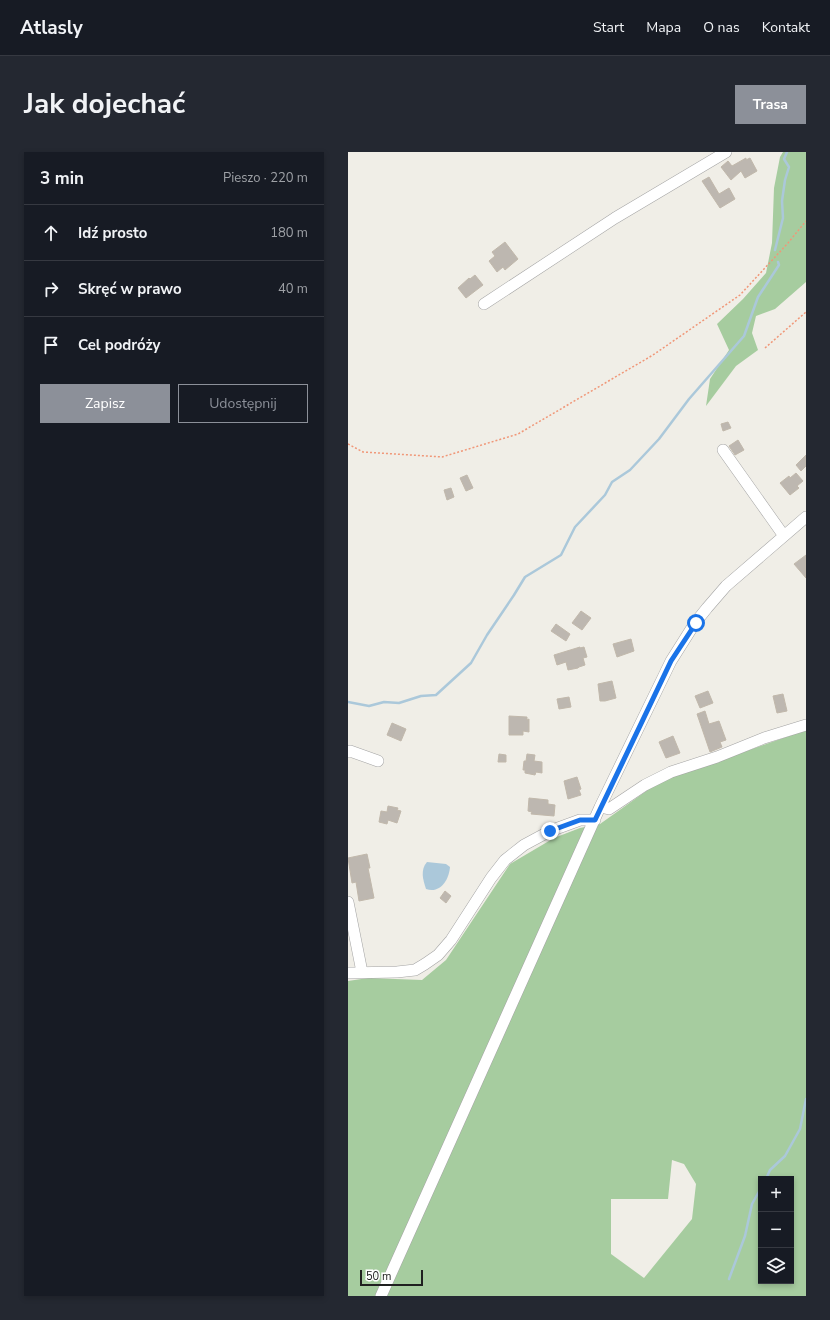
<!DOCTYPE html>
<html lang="pl">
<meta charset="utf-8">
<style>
body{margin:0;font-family:"Nunito Sans",sans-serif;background:#242831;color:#f1f3f6}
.controls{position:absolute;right:12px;bottom:12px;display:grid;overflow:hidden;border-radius:0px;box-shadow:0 2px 6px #0003}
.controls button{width:36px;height:36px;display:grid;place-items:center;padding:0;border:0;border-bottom:1px solid #363941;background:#171b24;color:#f1f3f6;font:20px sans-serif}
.scale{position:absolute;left:12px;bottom:10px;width:63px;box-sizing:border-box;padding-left:4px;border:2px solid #202020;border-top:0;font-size:11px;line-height:14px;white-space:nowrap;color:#202020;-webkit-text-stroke:3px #fff;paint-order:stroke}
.stop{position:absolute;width:12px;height:12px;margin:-9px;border:3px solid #1a73e8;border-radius:50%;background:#fff}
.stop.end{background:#1a73e8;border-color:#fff;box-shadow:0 1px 4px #0008}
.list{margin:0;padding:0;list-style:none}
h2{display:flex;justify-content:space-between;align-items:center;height:52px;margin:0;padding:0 16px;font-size:17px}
h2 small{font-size:13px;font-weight:400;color:#9ea1a6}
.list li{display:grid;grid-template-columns:26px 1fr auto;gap:12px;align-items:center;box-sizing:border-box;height:56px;padding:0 16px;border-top:1px solid #363941}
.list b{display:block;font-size:15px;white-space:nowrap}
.list em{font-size:13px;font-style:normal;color:#9ea1a6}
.actions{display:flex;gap:8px;padding:12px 16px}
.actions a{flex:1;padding:9px 0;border:1px solid #8c9099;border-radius:0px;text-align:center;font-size:14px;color:#8c9099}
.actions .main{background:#8c9099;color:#fff}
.icon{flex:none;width:22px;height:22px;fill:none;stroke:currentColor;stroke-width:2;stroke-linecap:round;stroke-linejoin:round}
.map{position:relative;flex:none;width:458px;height:1144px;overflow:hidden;border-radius:0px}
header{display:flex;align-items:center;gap:24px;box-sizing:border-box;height:56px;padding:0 20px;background:#171b24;border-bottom:1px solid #363941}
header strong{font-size:19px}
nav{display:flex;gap:22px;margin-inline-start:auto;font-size:14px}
.intro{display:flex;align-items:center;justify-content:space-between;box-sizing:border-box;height:96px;padding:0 24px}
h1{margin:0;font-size:28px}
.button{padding:10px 18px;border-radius:0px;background:#8c9099;color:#fff;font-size:14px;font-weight:700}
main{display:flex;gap:24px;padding:0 24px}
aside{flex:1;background:#171b24;border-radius:0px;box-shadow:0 2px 6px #0003}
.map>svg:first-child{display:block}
.forest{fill:#a6cc9f;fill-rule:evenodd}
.water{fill:#abc8da}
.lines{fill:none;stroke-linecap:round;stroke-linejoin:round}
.stream{stroke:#abc8da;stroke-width:2.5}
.building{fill:#bdb7b0;stroke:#c1b8ab}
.minor-casing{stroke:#a4a4a4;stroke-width:12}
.path{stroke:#f09778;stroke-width:1.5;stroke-dasharray:2 2;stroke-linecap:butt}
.minor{stroke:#fff;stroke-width:11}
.route{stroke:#1a73e8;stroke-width:5}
</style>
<header>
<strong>Atlasly</strong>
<nav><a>Start</a><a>Mapa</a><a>O nas</a><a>Kontakt</a></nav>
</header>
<div class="intro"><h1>Jak dojechać</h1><a class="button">Trasa</a></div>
<main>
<aside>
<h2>3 min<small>Pieszo · 220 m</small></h2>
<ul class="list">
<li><svg class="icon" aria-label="ahead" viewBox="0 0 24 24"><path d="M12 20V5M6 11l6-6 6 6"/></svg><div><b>Idź prosto</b></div><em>180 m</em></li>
<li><svg class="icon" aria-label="right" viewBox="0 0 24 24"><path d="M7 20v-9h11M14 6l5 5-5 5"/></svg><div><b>Skręć w prawo</b></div><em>40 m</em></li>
<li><svg class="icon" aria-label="arrive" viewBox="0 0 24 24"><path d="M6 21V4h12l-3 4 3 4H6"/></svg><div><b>Cel podróży</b></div></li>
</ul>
<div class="actions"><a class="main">Zapisz</a><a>Udostępnij</a></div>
</aside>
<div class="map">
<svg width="458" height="1144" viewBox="0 0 458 1144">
<rect width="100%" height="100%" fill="#f0eee7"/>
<path class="forest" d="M435,0h23v130l-31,27 -19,7 -4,17 6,17 -22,16 -30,40 4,-27 19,-29 -12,-26 26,-25 23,-26 6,-30 2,-55 6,-31z
M458,578v566h-458v-315l20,-3 54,2 24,-20 64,-96 44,-26 26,-10 20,-4 59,-42zM324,1008l12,4 12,20 -4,35 -48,59 -33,-24v-55h57zM413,1027h30v102h-30z"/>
<path class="water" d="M79,710l19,2 4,3c-1,13 -10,27 -24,22 -3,-9 -6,-19 1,-27z"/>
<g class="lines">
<path class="stream" d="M427,98l8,-32 -1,-17 3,-21 4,-13 -5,-8 3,-7
M0,550l21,4 15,-4 15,1 22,-7 15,-1 35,-32 16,-28 27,-40 11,-18 36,-22 14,-28 30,-32 7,-13 18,-12 29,-31 30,-40 55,-63 14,-39 21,-32 -1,-3
M418,1027l4,-9 15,-14 15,-27 6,-30
M381,1127l16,-43 7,-32 9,-16"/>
</g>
<path class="building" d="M398,6v2l4,-2 7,13 -12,7 -4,-7 -10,9 -10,-13 7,-6 4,5z
M361,25l10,17 10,-6 6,11 -15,9 -18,-27z
M157,90l13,17 -13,11 -2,-3 -6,5 -8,-11 6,-5 -3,-4z
M127,123l8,10 -17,13 -8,-10 11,-10 1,1z
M380,270l3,6 -8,3 -2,-7z
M390,288l6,10 -9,5 -6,-9z
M458,303v11l-5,5 -5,-6z
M448,321l7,8 -6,5 2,2 -9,7 -10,-12 9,-7 1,2z
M119,323l6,13 -7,3 -6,-13z
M103,336l3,9 -7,3 -3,-10z
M458,403v23l-12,-14z
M233,459l10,7 -9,12 -10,-7z
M208,472l14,10 -4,7 -15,-10z
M283,487l3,12 -17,6 -4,-13z
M232,495v1l4,-1 3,10 -4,1 2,7 -6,2 -1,1 -10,2 -2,-8 -9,3 -3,-10z
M264,529l4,17 -11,3h-5l-2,-17z
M360,539l5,12 -13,5 -5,-12z
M435,542l4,17 -10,2 -4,-17z
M221,545l2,10 -12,2 -2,-10z
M357,559l4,13 10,-3 7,19 -6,2 2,5 -12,5 -13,-38z
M161,564l18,1v3l2,-1v13l-6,-1v4h-14z
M44,571l14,6 -5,12 -14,-6z
M325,584l7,17 -14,5 -7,-16z
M151,602l7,1v7h-8z
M179,602l8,1 -1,6 8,1v11l-6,-1 -1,3 -10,-2v-3h-2l1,-9h2z
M229,625l4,12 -2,1 2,5 -13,4 -4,-18z
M181,646l19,2v4l7,1 -1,11 -23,-2 1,-2 -4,-1z
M40,654l10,2 -1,2 4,1 -4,12 -9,-3 -1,4 -8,-2 2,-11 6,1z
M19,702l3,14h-2l6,30 -15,3 -3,-19 -4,1 -4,-25z
M97,739l6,5 -5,7 -6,-5z"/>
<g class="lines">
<g class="minor-casing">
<path id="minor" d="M136,152l131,-86 111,-66
M375,298l61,86
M0,600l2,-1 28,10
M252,655l9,2 36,-24 26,-13 46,-15 47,-19 42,-13
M0,750l14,70
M0,821l49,-1 18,-2 10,-6 13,-9 13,-15 40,-62 14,-18 19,-15 26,-14 30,-11h15
M33,1144l219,-489 71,-146 24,-38 12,-15 19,-22 80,-69"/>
</g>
<path class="path" d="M417,196l41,-36
M0,292l15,8 79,5 76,-23 135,-79 87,-60 48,-52 18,-22"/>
<use href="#minor" class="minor"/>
</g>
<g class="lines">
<path class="route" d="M202,679l30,-11h15l76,-159 25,-38"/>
</g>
</svg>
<div class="controls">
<button>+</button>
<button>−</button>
<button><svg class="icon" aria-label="layers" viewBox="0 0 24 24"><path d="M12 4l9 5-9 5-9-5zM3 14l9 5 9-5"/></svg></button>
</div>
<div class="scale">50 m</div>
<div class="stop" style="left:348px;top:471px"></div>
<div class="stop end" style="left:202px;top:679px"></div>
</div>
</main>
